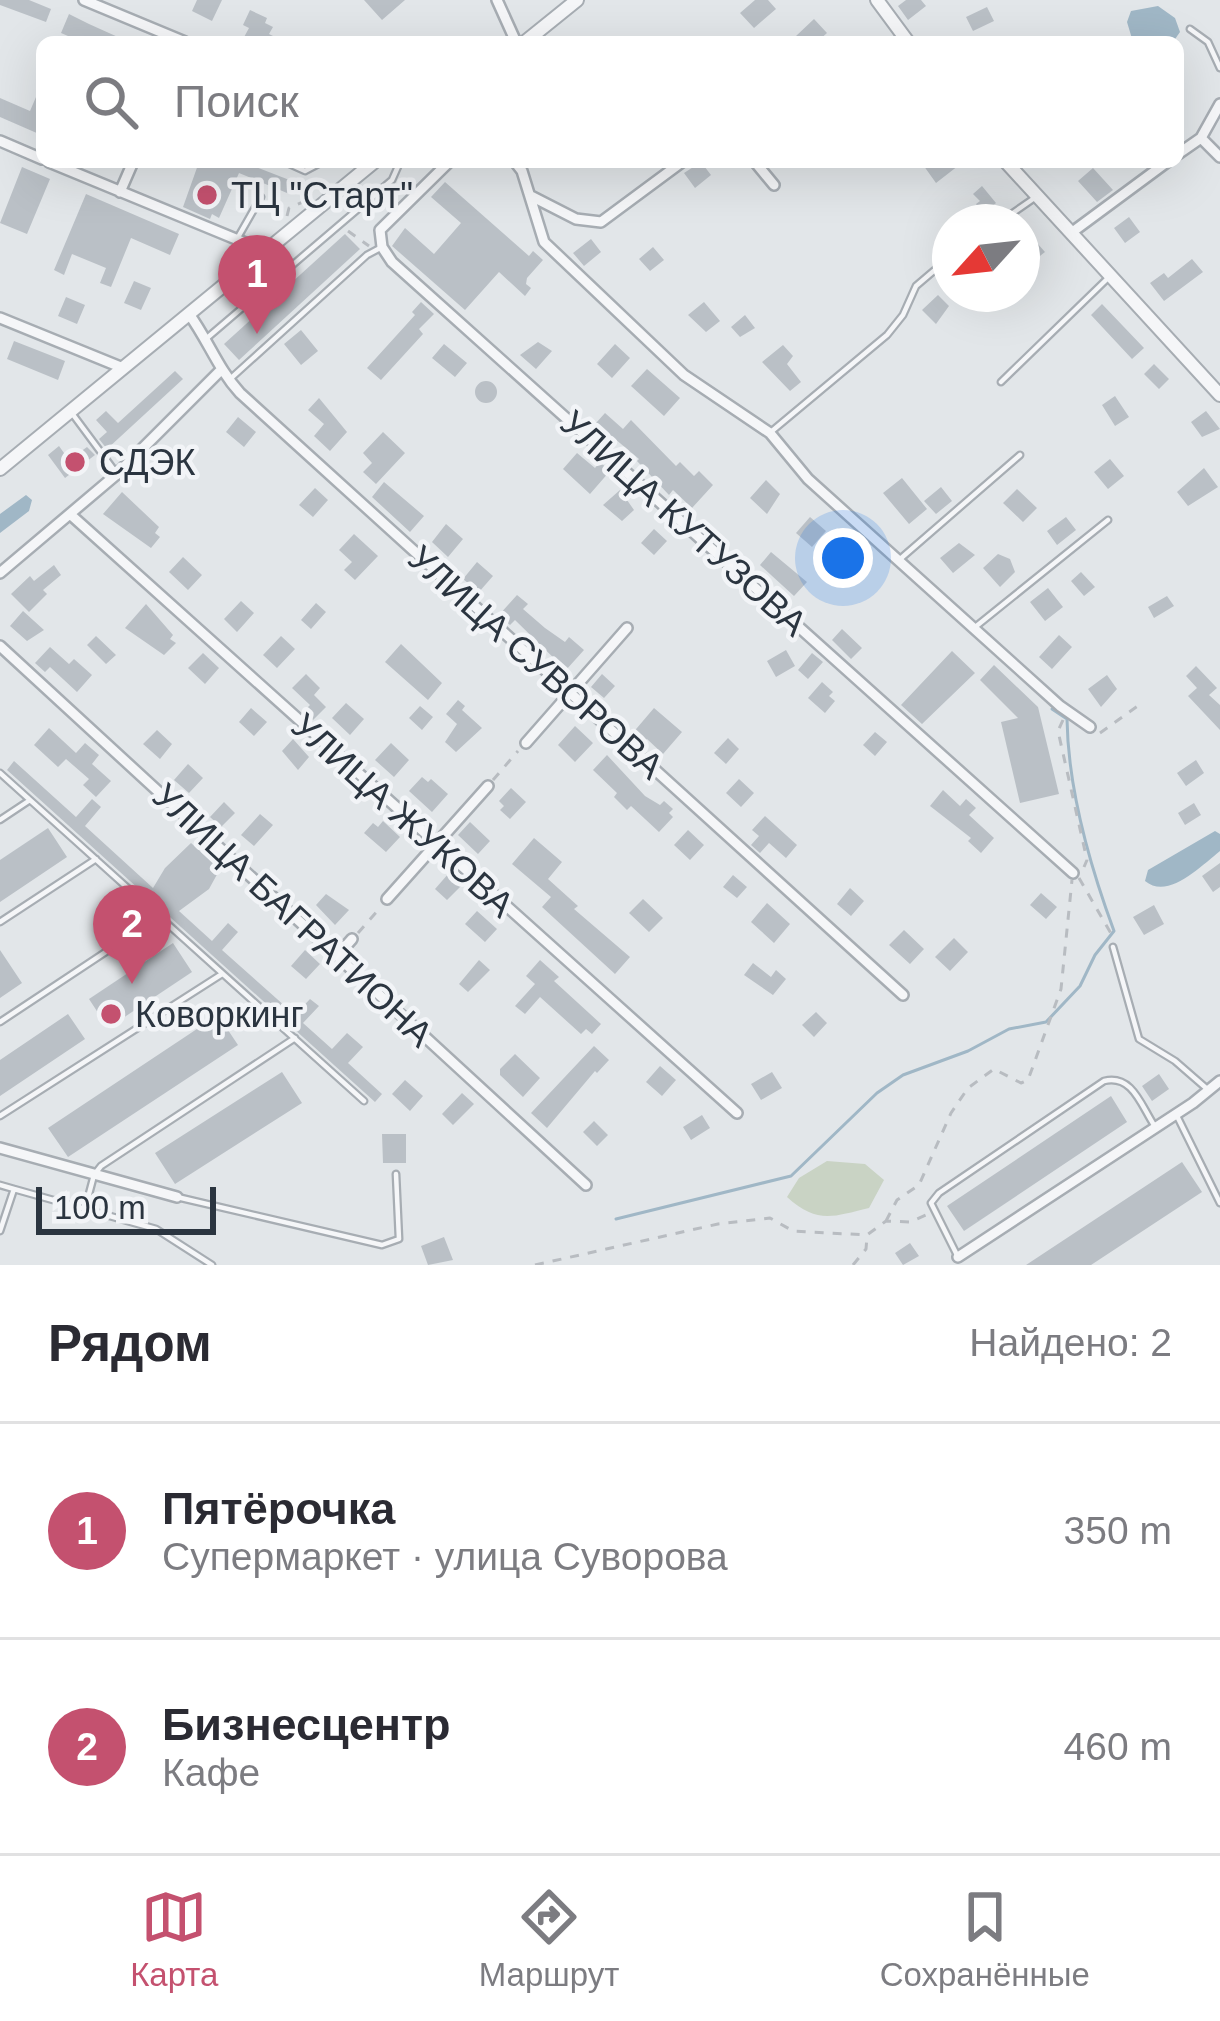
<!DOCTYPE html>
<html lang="ru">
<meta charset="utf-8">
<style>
body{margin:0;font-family:Arial,sans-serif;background:#f7f7f7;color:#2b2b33}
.compass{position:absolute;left:932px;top:204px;width:108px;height:108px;border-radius:50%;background:#fff;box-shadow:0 12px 48px #0002;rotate:243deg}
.scale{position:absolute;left:36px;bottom:30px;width:180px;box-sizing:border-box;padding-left:12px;border:6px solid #2b3540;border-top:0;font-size:33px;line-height:42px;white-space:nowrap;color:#2b3540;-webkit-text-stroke:9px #f2f4f7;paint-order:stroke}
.you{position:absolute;left:843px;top:558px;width:42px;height:42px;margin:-30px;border:9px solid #fff;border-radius:50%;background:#1a73e8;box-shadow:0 0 0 18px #1a73e833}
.badge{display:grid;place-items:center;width:78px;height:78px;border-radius:50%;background:#c4516f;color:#fff;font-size:39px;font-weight:700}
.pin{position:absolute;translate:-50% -99px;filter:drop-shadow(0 3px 6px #0008)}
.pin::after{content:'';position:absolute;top:63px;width:42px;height:36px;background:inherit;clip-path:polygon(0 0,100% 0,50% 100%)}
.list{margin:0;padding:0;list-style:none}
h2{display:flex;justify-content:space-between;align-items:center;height:156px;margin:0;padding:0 48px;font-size:51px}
h2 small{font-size:39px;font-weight:400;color:#7c7c81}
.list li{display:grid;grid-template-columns:78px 1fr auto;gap:36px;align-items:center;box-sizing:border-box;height:216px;padding:0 48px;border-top:3px solid #e1e1e2}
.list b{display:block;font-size:45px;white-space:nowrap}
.list p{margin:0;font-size:39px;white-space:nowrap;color:#7c7c81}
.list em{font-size:39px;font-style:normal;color:#7c7c81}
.icon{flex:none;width:66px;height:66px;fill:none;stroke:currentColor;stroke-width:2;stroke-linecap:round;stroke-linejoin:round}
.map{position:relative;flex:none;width:1220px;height:1265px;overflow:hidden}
.search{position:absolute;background:#fff;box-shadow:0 12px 48px #0002;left:36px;right:36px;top:36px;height:132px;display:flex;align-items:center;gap:30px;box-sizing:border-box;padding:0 42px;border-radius:18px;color:#7c7c81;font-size:45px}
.sheet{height:588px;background:#fff}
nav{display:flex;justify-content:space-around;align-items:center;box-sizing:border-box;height:168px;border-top:3px solid #e1e1e2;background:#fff;font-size:33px;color:#7c7c81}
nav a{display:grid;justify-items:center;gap:6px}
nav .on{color:#c4516f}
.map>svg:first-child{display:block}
.green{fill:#c9d3c4}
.water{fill:#a0b7c6}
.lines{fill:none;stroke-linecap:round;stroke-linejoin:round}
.stream{stroke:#a0b7c6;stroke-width:3}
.building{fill:#bac0c6}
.service-casing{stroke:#a7adb3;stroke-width:9}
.minor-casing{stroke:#a7adb3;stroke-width:14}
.tertiary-casing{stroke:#a7adb3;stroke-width:16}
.path{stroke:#b8bcc1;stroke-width:3;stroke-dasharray:9 9;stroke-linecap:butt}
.service{stroke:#f5f6f8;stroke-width:4.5}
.minor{stroke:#f5f6f8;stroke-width:9}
.tertiary{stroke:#f5f6f8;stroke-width:12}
.poi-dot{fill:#c4516f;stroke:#f2f4f7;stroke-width:4.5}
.labels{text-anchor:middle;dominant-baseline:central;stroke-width:9;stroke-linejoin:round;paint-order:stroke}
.poi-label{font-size:36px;fill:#2b3540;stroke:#f2f4f7;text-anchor:start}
.street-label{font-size:36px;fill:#2b3540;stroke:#f2f4f7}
</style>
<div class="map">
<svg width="1220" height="1265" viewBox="0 0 1220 1265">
<rect width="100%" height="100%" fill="#e2e6e9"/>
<path class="green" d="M827,1161l38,3 19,16 -15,28c-37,9 -52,16 -82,-11l12,-19z"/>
<path class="water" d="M1158,6l17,12 5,14 -7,10h-40l-6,-20 4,-11z
M26,495l6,5 -3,11 -29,22v-19z
M1215,831l5,3v17c-20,16 -52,49 -75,30l3,-11z"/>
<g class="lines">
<path class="stream" d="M616,1219l175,-43 86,-83 26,-18 65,-24 41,-22 37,-7 34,-36 15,-31 19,-24c-24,-65 -46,-142 -47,-212l-15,-10"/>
</g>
<path class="building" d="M0,0h29l22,9 -5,13 -46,-17z
M197,0h25l-10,21 -20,-10z
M364,0h41l-23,20z
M755,0h13l8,9 -22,19 -14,-15z
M906,0h15l5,6 -18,14 -10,-14z
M987,7l7,14 -21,10 -7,-14z
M250,10l17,8 -2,5 8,4 -4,7 16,8 -42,-3 6,-11 -6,-3z
M69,14l20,10 40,18h-47l-21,-9z
M814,19l13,14 -10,9h-16l-5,-6z
M42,83l-3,51 -39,-17v-19l30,13z
M199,162h44l49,19 -5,12 -48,-20 -20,45 -7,-4 -2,5 -27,-12z
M701,162l10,13 -16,13 -11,-15z
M921,162h42l-27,21z
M22,167l28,12 -23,55 -27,-11z
M1093,168l20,22 -16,12 -19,-21z
M445,182l84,74 4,-5 10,9 -16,18 -1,6 5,4 -6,8 -26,-24 -34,38 -73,-64 13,-18 29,26 27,-31 -30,-26z
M982,186l14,17 -12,11 -8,-10 4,-3 -7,-7z
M86,194l93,40 -9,21 -39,-17 -20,49 -11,-4 6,-15 -34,-14 -8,21 -10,-5z
M1129,217l11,15 -15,11 -11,-15z
M345,234l15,15 -121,111 -15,-16z
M1030,235l15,17 -14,11 -9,-11v-10z
M591,239l10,13 -17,14 -11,-13z
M653,247l11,13 -14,11 -11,-12z
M1192,259l11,13 -39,29 -14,-18 14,-10 4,5z
M134,281l17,7 -10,22 -17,-7z
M938,295l11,11 -13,18 -14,-14z
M66,297l19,8 -8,19 -19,-8z
M421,302l13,12 -15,15 4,5 -42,46 -14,-12 48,-53 -3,-3z
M704,302l16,19 -14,11 -18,-17z
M1102,304l42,44 -12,11 -41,-44z
M745,315l10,13 -15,9 -9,-10z
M301,330l17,21 -17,14 -17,-21z
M14,341l51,20 -7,19 -51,-21z
M538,342l14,9 -16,18 -16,-14z
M444,344l23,19 -12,14 -23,-19z
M615,344l15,14 -18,20 -15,-14z
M783,345l10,11 -6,8 14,18 -11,9 -28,-29z
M1154,364l15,15 -10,10 -15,-15z
M647,369l33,29 -16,18 -33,-30z
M175,371l8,8 -76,70 -8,-10 8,-7 -11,-12 10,-9 12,12z
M475 392a11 11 0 1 1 22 0a11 11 0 1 1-22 0Z
M1115,396l14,21 -14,9 -13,-21z
M319,398l28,34 -17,19 -16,-15 10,-12 -16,-14z
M1206,411l14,18 -18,8 -11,-15z
M605,413l18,16 8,-9 45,46 4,-4 14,14 5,-5 14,14 -21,23 -19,-18 -4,5 -32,-34 2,-2 -43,-36z
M238,417l18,15 -12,15 -18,-15z
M383,432l22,21 -29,31 -13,-12 9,-9 -9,-10z
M59,446l10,14 18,-13 8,8 -30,23 -17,-23z
M577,453l18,15 5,-6 10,9 -20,23 -27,-25z
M1110,459l14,17 -16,13 -14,-17z
M1204,468l14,19 -30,19 -11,-14z
M902,478l25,31 -18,15 -26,-31z
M766,480l14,14 -13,20 -17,-16z
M384,482l40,34 -14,16 -38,-35z
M941,487l11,14 -16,13 -12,-13z
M315,488l13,12 -15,17 -14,-12z
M1017,489l20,19 -14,14 -20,-19z
M620,490l14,20 -12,11 -19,-16z
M122,492l37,35 -4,6 5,4 -9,11 -48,-34z
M810,517l16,14 -14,16 -16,-14z
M1066,517l10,13 -19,15 -10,-14z
M446,524l17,15 -15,18 -16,-15z
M839,528l11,10 -13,15 -11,-10z
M654,529l13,12 -13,14 -13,-12z
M354,534l24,22 -23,24 -11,-10 8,-8 -13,-12z
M959,543l16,12 -22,18 -13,-15z
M771,552l36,30 -13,14 -34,-31z
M998,554l12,5 5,13 -15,15 -17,-19z
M183,557l19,18 -14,15 -19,-18z
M477,562l16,14 -14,16 -16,-13z
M54,565l7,10 -18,15 4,4 -18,18 -18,-18 19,-18 4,5z
M1081,572l14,15 -11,9 -13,-15z
M1048,588l15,19 -18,14 -15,-19z
M517,595l11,9 -5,5 22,19 20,14 4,-5 15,13 -18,20 -51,-50 -5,5 -11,-10z
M1167,596l7,10 -20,12 -6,-11z
M241,601l13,12 -17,19 -13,-13z
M316,603l10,9 -15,17 -10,-9z
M146,604l27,31 -3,4 6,4 -12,12 -39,-27z
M23,611l21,19 -17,11 -17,-15z
M842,629l20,19 -11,11 -19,-19z
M1059,635l13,12 -20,22 -13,-12z
M96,636l20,19 -10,9 -19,-19z
M281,636l14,13 -18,19 -14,-13z
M401,644l41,39 -14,17 -43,-38z
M50,647l19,17 5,-5 18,16 -15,17 -27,-25 -5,5 -10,-9z
M786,650l9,16 -19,11 -9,-16z
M952,651l23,22 -53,51 -21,-19z
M203,653l16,15 -14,16 -17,-16z
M812,653l11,9 -15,17 -10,-9z
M994,665l44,42 21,87 -39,9 -19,-81 17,-4 -38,-38z
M1196,666l21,22 -8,7 11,10v25l-32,-34 9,-8 -11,-12z
M306,674l14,14 -6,7 12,12 -13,13 -10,-8 7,-7 -18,-17z
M602,674l13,12 -11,12 -13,-11z
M1107,675l10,14 -16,18 -13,-18z
M822,682l11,10 -4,4 6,5 -10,12 -17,-15z
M458,700l7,6 -3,4 20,18 -26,24 -11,-10 12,-18 -11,-10z
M346,703l18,16 -14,16 -18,-17z
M420,706l13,11 -11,13 -13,-12z
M251,708l16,14 -13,14 -15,-14z
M654,708l28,24 -19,22 -16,-15 -5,5 -11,-9z
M575,726l18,17 -18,19 -17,-17z
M49,728l27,25 9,-10 14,12 -7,9 19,17 -15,16 -13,-12 6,-6 -23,-20 -8,8 -24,-22z
M157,730l15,14 -12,15 -17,-15z
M875,732l12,10 -12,14 -12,-11z
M728,738l11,11 -13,15 -12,-11z
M293,739l16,18 -11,13 -16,-19z
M391,743l18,17 -15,17 -19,-17z
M607,755l38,41 15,9 4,-4 9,8 -4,4 4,4 -14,15 -28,-26 -4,4 -13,-13 3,-4 -24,-23z
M1196,760l8,13 -18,13 -9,-13z
M14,761l62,56 16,-18 9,8 -16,19 68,62 12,-20 26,-25 29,26 -11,20 -30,22 33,30 16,-18 10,9 -16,18 73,65 15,-16 9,7 -16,17 29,26 15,-16 16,14 -15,16 34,31 -7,8 -368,-332z
M188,764l15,14 -14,15 -15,-13z
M422,777l6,5 3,-3 17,15 -16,18 -23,-21z
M739,779l15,14 -13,14 -15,-14z
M511,788l15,14 -16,17 -10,-9 4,-4 -5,-5z
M943,790l17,16 6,-7 10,9 -7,7 25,23 -13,15 -13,-12 3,-3 -41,-32z
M224,802l11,11 -14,14 -11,-10z
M1194,803l7,12 -16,10 -7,-12z
M260,814l13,11 -19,21 -13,-11z
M765,816l32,29 -11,13 -17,-15 -9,10 -9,-8 8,-9 -7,-6z
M383,821l17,16 -14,15 -22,-19 9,-10 5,4z
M470,822l20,19 -12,13 -20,-19z
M48,828l19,29 -67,45v-42z
M688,830l16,15 -14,15 -16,-15z
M534,838l28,24 -14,17 30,27 -4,3 56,48 -15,17 -73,-67 9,-10 -39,-33z
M1220,863v24l-7,5 -11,-16z
M449,873l13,12 -15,15 -12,-11z
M733,875l14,12 -10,11 -14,-11z
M850,888l14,13 -13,15 -14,-12z
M1041,893l16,14 -11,12 -16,-14z
M326,894l23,16 -14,15 -19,-20z
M643,899l20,19 -14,14 -20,-19z
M767,903l23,21 -16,19 -23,-21z
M1154,905l10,19 -20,11 -11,-18z
M477,911l20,18 -12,13 -20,-18z
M904,930l20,19 -14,15 -21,-19z
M954,938l14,14 -18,19 -15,-14z
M173,943l19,29 -84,56 -19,-29z
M0,950l22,33 -22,15z
M305,950l15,14 -14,15 -15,-13z
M479,960l11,10 -22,22 -9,-8z
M540,960l19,17 -5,4 47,43 -9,10 -6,-5 -5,5 -41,-37 -15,17 -10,-8 20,-22 -9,-8z
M753,963l18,14 5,-7 10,9 -13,16 -29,-20z
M816,1012l11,11 -13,14 -12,-12z
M68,1014l17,25 -85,57v-36z
M218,1015l20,30 -170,112 -20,-29z
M594,1046l15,14 -12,13 -2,-2 -48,57 -16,-15z
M515,1054l25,24 -17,19 -23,-22v-6z
M660,1066l16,14 -14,16 -16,-14z
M282,1072l20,31 -127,81 -20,-31z
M772,1072l10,16 -21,12 -10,-16z
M1159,1074l10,15 -17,12 -10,-15z
M405,1080l18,16 -13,15 -18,-17z
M462,1093l12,11 -21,21 -11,-11z
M1111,1096l16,26 -163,109 -17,-25z
M702,1115l8,13 -19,12 -8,-13z
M594,1121l14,14 -11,11 -14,-14z
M382,1134h24v29h-23z
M1182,1162l20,30 -111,73h-65z
M444,1237l9,23 -25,5 -7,-19z
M910,1243l9,13 -16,9 -8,-12z"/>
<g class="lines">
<g class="service-casing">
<path id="service" d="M1190,29l18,13 12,26
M285,162l20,9 17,-9
M1000,222l33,-23
M237,239l24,-42
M273,251l17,17
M261,261l16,17
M207,338l185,-158 8,-18
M229,380l138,-125 15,-8
M1001,382l105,-102
M74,416l43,58
M772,431l115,-96 16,-20 13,-29 34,-29
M899,560l121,-105
M974,628l134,-108
M0,773l30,27
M0,820l30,-20 334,301
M0,922l96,-63
M1113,947l26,92 36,22 31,27
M0,1022l160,-106
M1176,1114l44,89
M0,1116l222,-142
M0,1185l14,4 -14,42
M14,1189l142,40 56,36
M177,1197l205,48 17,-6 -3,-65
M85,1209l9,-34 7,-9 194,-128
M958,1257l-27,-54 8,-10 165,-112c28,-7 37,24 50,44"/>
</g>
<g class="minor-casing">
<path id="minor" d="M84,0l101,42
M497,0l19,42
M1201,138l19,19
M0,141l42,18
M1178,154l23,-16 19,-34
M49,162l216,89
M449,162l-69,68 2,17 10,15 681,611
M515,162l7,9 22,71 140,133 86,58 38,46 252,227 30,21
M755,162l19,23
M120,192l13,-30
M531,196l45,23 25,3 81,-60
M1071,233l96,-71
M189,314c19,26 29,55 51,79l663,602
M0,318l123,50
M71,515l666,598
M0,573l117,-99 104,-104
M0,646l586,539
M526,743l101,-115
M387,899l101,-113
M337,956l15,-17
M0,1148l177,49
M958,1257l235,-154 27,-22"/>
</g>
<g class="tertiary-casing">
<path id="tertiary" d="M877,0l31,42
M525,42l52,-42
M1006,162l214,233
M0,469l374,-307"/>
</g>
<path class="path" d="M287,216l2,-8 16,-7
M348,231l21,15
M1063,720l-5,11 29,129 -3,7
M1100,733l42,-30
M493,780l25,-29
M1079,878l34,59
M358,933l21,-24
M886,1221l11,-21 22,-15 32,-72 17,-25 26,-19 27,14 7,-3 33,-91 11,-109
M535,1265l183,-41 52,-6 23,13 74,4 19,-14 24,1 16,-7
M853,1265l13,-16 1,-12"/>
<use href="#service" class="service"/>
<use href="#minor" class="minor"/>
<use href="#tertiary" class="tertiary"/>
</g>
<g class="poi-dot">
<circle cx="207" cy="195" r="12"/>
<circle cx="75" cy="462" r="12"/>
<circle cx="111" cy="1014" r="12"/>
</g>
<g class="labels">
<g class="poi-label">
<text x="231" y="195">ТЦ "Старт"</text>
<text x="99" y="462">СДЭК</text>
<text x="135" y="1014">Коворкинг</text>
</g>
<g class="street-label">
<text transform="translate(684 523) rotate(42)">УЛИЦА КУТУЗОВА</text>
<text transform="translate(536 662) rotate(42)">УЛИЦА СУВОРОВА</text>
<text transform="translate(403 815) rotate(42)">УЛИЦА ЖУКОВА</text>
<text transform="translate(293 915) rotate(43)">УЛИЦА БАГРАТИОНА</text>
</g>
</g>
</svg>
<svg class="compass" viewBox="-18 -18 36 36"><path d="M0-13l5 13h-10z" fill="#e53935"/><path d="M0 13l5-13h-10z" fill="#7c7c81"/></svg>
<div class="scale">100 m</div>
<div class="you"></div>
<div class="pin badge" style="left:257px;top:334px">1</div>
<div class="pin badge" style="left:132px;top:984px">2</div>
<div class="search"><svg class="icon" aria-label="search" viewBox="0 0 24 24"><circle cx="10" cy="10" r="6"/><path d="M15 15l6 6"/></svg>Поиск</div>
</div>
<section class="sheet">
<h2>Рядом<small>Найдено: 2</small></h2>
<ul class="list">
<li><span class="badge">1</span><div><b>Пятёрочка</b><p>Супермаркет · улица Суворова</p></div><em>350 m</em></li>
<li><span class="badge">2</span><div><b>Бизнесцентр</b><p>Кафе</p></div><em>460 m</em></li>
</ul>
</section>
<nav>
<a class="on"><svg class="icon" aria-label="map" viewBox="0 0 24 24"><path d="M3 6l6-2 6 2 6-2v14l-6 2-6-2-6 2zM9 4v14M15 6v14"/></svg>Карта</a>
<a><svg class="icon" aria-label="directions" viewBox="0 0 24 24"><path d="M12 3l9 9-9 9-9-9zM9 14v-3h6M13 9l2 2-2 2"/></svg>Маршрут</a>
<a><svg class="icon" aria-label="saved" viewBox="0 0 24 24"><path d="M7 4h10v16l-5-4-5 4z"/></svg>Сохранённые</a>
</nav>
